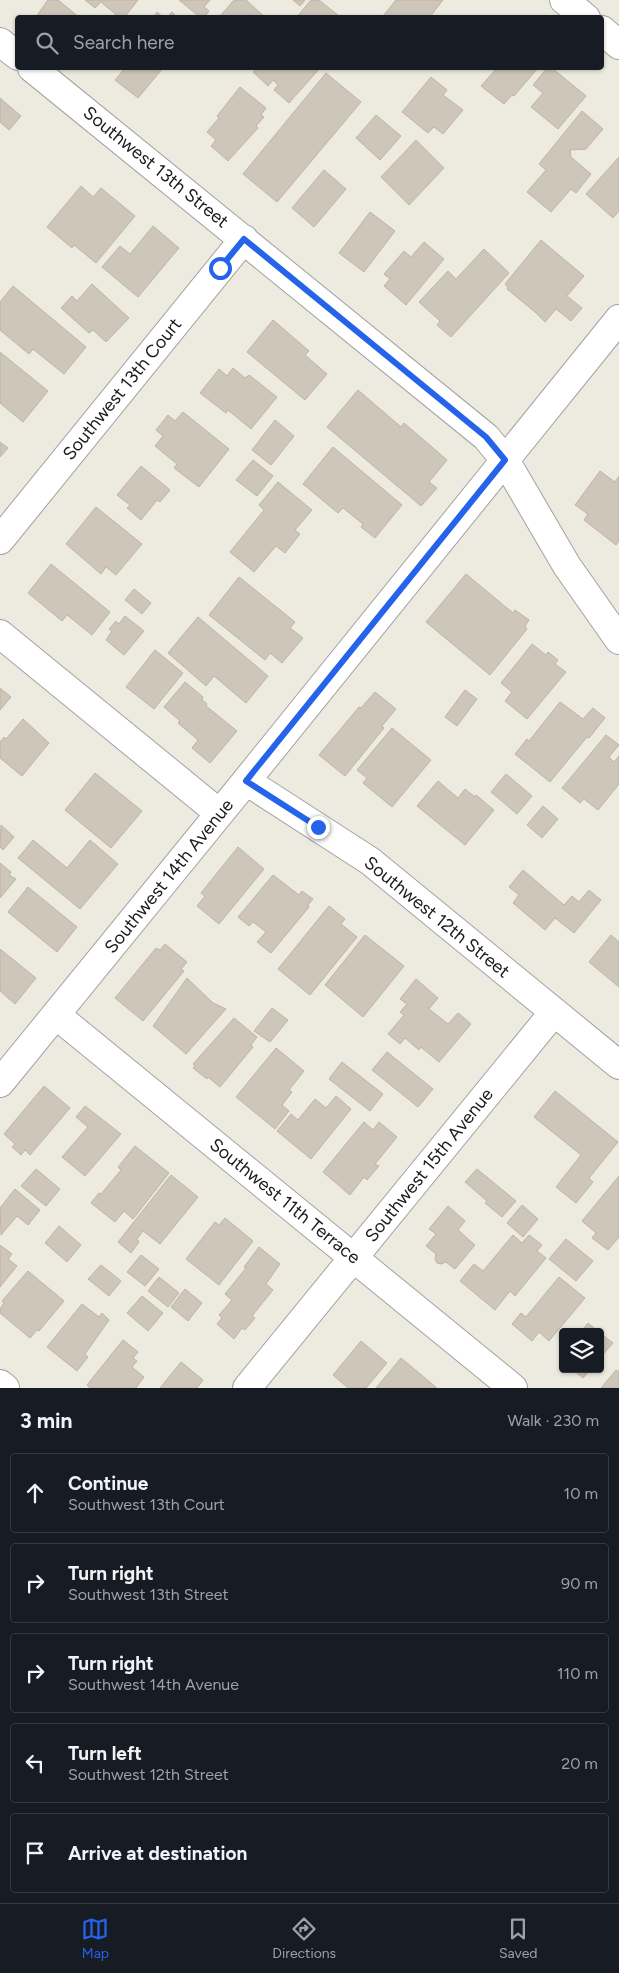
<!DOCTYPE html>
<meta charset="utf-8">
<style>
body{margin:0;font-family:Figtree,sans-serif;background:#242831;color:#f1f3f6}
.controls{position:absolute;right:15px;bottom:15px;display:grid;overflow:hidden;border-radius:5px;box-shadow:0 1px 4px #0004}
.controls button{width:45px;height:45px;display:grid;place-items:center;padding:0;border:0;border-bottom:1px solid #363941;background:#171b24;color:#f1f3f6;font:25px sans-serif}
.stop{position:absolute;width:15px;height:15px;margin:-11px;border:4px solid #2563eb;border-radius:50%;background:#fff}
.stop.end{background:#2563eb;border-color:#fff;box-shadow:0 1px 5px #0008}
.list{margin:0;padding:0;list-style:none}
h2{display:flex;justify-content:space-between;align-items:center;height:65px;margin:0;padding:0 20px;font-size:21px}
h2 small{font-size:16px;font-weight:400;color:#9ea1a6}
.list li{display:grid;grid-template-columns:32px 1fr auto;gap:15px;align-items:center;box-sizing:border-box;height:80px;margin:0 10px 10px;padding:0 10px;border:1px solid #363941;border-radius:5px}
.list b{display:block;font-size:19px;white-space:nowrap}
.list p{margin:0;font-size:16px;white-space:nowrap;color:#9ea1a6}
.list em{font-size:16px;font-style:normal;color:#9ea1a6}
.icon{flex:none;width:28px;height:28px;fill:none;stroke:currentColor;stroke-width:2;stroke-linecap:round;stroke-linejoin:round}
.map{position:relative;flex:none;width:619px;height:1388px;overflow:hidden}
.search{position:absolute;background:#171b24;box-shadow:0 1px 4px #0004;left:15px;right:15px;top:15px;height:55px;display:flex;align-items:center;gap:12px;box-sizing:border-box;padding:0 18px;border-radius:5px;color:#9ea1a6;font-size:19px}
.sheet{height:515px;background:#171b24}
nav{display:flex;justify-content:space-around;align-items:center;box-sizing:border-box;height:70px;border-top:1px solid #363941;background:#171b24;font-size:14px;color:#9ea1a6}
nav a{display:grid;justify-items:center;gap:2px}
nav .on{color:#2563eb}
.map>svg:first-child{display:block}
.building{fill:#cdc6b9;stroke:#bfb4a2}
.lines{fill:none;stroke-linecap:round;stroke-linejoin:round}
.minor-casing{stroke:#a2a2a2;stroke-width:30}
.minor{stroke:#fff;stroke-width:28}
.route{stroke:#2563eb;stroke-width:6}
.labels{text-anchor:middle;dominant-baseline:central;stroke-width:4.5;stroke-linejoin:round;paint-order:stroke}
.street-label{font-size:18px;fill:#1b1b1b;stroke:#fff}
</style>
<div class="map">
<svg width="619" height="1388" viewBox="0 0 619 1388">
<rect width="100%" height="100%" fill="#edebe0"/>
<path class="building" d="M48,0h10l22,18h-45z
M85,0h53l-14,18h-4l-19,-16 -6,6z
M179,0h31l-6,7 5,4 -5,7h-3z
M234,0h12l20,18h-42l-3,-3z
M293,0h12l-5,6z
M311,0h8l20,16 -43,2z
M396,0h47l-14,18h-45l-1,-2z
M157,12l7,6h-11z
M172,12l6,6h-11z
M125,68h38l-25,30 -23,-18z
M257,68h63l-31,35 -15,-13 4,-5 -5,-5 -5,6 -15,-14z
M497,68h41l-24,28 -2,-1 -8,9 -23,-18z
M547,68h5l34,28 -28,33 -27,-22 12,-14 -10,-8z
M326,73l35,29 -84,100 -34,-28z
M431,77l16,13 -4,5 20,15 -20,24 -9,-7 -6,6 -26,-21z
M240,87l26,21 -5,7 3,2 -8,9 2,2 -30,33 -17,-15 5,-6 -9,-8 12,-14 -2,-2z
M0,98l21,18 -12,14 -9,-8z
M582,111l21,18 -17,20 -16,1 1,7 20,17 -15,19 -5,-4 -20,23 -24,-20 19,-22 -7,-6z
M376,115l25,21 -21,24 -24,-22z
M416,140l28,28 -35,37 -28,-28z
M619,157v54l-6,7 -27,-24z
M324,170l22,19 -32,38 -22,-19z
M81,186l12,11 8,-9 34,28 -39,47 -22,-18 -2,3 -25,-21z
M370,212l25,19 -31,41 -25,-19z
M153,226l26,22 -41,49 -36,-30 18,-21 10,8z
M541,240l43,36 -17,20 15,12 -11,13 -15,-12 -11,13 -10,-10 -28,-23 1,-2 -3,-3z
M424,242l20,17 -38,46 -22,-19 6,-7 -6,-5 20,-23 7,6z
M484,249l25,24 -58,64 -14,-12 3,-4 -21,-19 29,-31 8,8z
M92,284l37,34 -23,24 -13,-12 -4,3 -28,-25 11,-12 5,5z
M13,286l73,61 -22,27 -31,-25 -4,5 -29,-24v-28z
M273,320l36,31 -4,4 22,19 -22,26 -58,-48z
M0,352l48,39 -25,31 -23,-19z
M233,368l12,10 4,-3 28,22 -26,32 -23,-19 -2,3 -26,-20 19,-24 8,7z
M358,390l43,37 3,-4 43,37 -18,22 8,6 -16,18 -94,-79z
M183,412l46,37 -30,38 -25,-19 3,-4 -22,-18 8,-10 -7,-6 12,-15 7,6z
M275,420l19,16 -23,29 -19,-15z
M0,442l8,6 -8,9z
M333,447l69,58 -27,33 -14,-11 2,-3 -20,-16 -5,5 -35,-29z
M253,460l20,16 -16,20 -21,-16z
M141,466l29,24 -10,12 -3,-2 -16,20 -14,-12 3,-3 -13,-10z
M600,471l15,11 4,-6v65l-3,4 -32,-25 4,-6 -13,-9z
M278,482l34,28 -17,20 5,4 -15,19 -9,-7 -22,26 -24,-20 34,-42 -5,-5z
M96,507l46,37 -26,31 -10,-8 -5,7 -35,-30z
M51,564l59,48 -18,23 -25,-20 -5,6 -34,-28z
M466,574l47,39 2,-3 14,10 -4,6 2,3 -37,46 -64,-53z
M239,577l56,45 -5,6 13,10 -21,25 -12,-10 -5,7 -56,-45z
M134,589l17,14 -9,11 -17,-14z
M125,616l19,15 -20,24 -18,-15 6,-9 -3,-2 7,-8 3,3z
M198,617l70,59 -22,27 -32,-27 -8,10 -38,-33z
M532,644l14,11 2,-3 10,8 -3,4 11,8 -39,47 -22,-18 7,-9 -11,-9z
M155,650l28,23 -29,36 -28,-22z
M185,682l18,15 -1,3 5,4 -1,2 31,25 -27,32 -18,-15 6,-8 -20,-17 2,-2 -16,-14z
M0,688l11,9 -11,13z
M465,690l12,9 -20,27 -12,-9z
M375,692l21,17 -14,17 2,2 -39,48 -26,-21 40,-48 2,1z
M560,702l23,17 10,-11 12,10 -16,20 -2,-1 -37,45 -35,-28 12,-15 2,2z
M23,719l26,24 -27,33 -22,-18v-16l4,-5 2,2z
M392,728l39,32 -39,47 -29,-24 4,-5 -10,-8z
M606,735l13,10 -10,12 5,5 5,-6v28l-21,26 -14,-11 -4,4 -18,-15z
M95,773l47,38 -31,37 -46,-38z
M506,774l26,22 -15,18 -26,-22z
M438,781l20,17 7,-9 10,8 1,-2 18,15 -29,35 -48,-39z
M543,806l15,13 -16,19 -15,-13z
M1,825l13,12 -11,13 -3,-3z
M33,840l34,28 23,-28 28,24 -38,45 -62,-51z
M238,847l26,22 -45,55 -22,-18 8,-10 -4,-3z
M0,863l11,9 -2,3 7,4 -16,19z
M523,870l41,35 8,-9 7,6 10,-12 12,10 -27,33 -19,-15 -10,12 -32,-27 6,-8 -10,-8z
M273,875l26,20 3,-4 11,8 -5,6 1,2 -38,46 -14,-11 9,-10 -13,-10 -4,4 -11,-9z
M28,887l49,40 -20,25 -49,-40z
M329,906l16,13 -4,5 16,13 -47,58 -32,-26z
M365,935l39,31 -41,51 -38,-32z
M611,935l8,7v45l-30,-25z
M165,944l22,18 -6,7 3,2 -41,50 -28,-23 41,-50 4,2z
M0,949l36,29 -21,26 -15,-13z
M187,978l26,25 13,6 -40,45 -33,-28z
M416,979l22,19 -9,11 19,15 10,-11 13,11 -32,38 -18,-15 -2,3 -14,-12 -5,6 -12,-10 16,-19 -4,-3 7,-8 -7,-5z
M272,1008l16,12 -18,22 -16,-11z
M234,1018l23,19 -6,8 2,2 -33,40 -12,-10 -1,2 -14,-11 2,-2 -2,-2z
M276,1048l28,23 -15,19 3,2 -10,13 7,6 -14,18 -39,-32z
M387,1052l46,37 -15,18 -46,-37z
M342,1062l41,32 -13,17 -41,-32z
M44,1086l26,22 -40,47 -5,-5 -4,5 -9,-8 3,-3 -11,-10z
M555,1091l63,51 -29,36 4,4 -17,21 -20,-16 25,-32 -47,-38z
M336,1096l15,13 -40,50 -34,-28 14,-17 7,6 17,-21 11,9z
M85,1106l36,28 -36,42 -23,-19 26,-30 -12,-10z
M364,1122l9,8 6,-8 18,15 -22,27 4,2 -12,14 -3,-3 -14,18 -27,-23z
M135,1146l34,27 -36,46 -9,-8 -9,11 -24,-19 8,-10 2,1 20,-24 -3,-3z
M36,1169l24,20 -14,17 -25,-20z
M477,1169l39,32 -14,16 -17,-14 2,-2 -22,-19z
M171,1175l27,22 -38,47 -17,-13 -6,8 2,3 -8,11 -13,-11z
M619,1176v61l-11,13 -16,-12 4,-5 -14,-12z
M15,1189l25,21 -12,15 -11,-9 -16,19 -1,-27z
M522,1205l16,14 -15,18 -16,-14z
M448,1206l17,15 -7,9 17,15 -20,24 -9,-7 -5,2 -4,-1 -2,-4 1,-5 -10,-8 10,-12 -7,-5z
M225,1218l28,23 -34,44 -33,-26 29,-37 4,3z
M59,1226l22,19 -14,17 -22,-19z
M513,1235l9,8 7,-8 13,10 -5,6 9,7 -31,38 -5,-5 -15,19 -35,-29 14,-17 9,7z
M566,1239l27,22 -17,20 -27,-22z
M0,1245l12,9 -4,5 9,7 -17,21z
M259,1247l21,17 -14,20 7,6 -21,26 3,2 -10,12 -3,-2 -8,11 -17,-15 5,-6 -3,-3 13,-15 -7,-6 21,-26 -2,-1z
M141,1255l18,14 -14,17 -18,-14z
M101,1265l20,16 -12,15 -21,-17z
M28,1271l36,30 -25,30 -2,-1 -7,8 -30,-25v-4l4,-6 -2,-2z
M159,1277l20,16 -11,14 -20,-16z
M559,1277l26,21 -36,43 -10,-9 -7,9 -20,-17 9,-11 5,4z
M185,1289l17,14 -14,18 -17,-14z
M142,1296l21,17 -15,18 -21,-18z
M82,1304l17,13 3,-4 7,7 -24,34 3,3 -11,14 -30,-24z
M588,1323l11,9h-18z
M600,1333l13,10 -13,15z
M123,1340l15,12 -5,6 4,3 -5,6 12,10 -8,11h-46l-3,-3z
M361,1341l26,22 -21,25h-18l-15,-13z
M401,1358l36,30h-61z
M181,1362l22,18 -6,8h-37z
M572,1369h19l-8,9z
M616,1370l3,2v16h-18z"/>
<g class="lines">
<g class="minor-casing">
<path id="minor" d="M564,0l22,18
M602,30l17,15
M0,42l18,14
M32,68l454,369 19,23 62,106 52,74
M0,540l244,-301
M0,634l219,179
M246,781l124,80 249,204
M56,1015l457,373
M0,1083l246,-302 373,-462
M0,1384l5,4
M247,1388l307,-376"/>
</g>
<use href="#minor" class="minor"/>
</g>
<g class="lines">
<path class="route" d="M220,268l24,-29 242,198 19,23 -259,321 72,46"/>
</g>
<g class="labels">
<g class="street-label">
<text transform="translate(156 167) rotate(39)">Southwest 13th Street</text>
<text transform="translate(122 389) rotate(-51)">Southwest 13th Court</text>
<text transform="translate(169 876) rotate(-51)">Southwest 14th Avenue</text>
<text transform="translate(437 917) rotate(39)">Southwest 12th Street</text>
<text transform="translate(429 1165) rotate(-51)">Southwest 15th Avenue</text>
<text transform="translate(285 1201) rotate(39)">Southwest 11th Terrace</text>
</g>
</g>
</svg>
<div class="controls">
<button><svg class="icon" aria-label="layers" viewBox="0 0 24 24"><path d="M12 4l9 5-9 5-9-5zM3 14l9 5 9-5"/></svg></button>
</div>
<div class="stop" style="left:220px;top:268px"></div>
<div class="stop end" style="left:318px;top:827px"></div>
<div class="search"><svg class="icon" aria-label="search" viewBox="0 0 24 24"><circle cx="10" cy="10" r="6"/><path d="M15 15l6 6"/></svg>Search here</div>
</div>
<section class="sheet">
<h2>3 min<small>Walk · 230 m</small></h2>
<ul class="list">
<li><svg class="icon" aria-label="ahead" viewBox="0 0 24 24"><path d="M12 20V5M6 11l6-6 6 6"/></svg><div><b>Continue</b><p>Southwest 13th Court</p></div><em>10 m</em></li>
<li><svg class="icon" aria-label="right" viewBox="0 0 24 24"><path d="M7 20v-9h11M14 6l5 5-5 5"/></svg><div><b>Turn right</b><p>Southwest 13th Street</p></div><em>90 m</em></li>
<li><svg class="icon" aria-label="right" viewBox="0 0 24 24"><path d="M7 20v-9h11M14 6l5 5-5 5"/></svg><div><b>Turn right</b><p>Southwest 14th Avenue</p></div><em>110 m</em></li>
<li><svg class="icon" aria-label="left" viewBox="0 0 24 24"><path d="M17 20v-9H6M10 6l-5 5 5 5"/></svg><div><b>Turn left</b><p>Southwest 12th Street</p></div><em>20 m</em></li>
<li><svg class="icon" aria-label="arrive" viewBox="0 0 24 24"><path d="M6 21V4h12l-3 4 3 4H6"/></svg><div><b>Arrive at destination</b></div></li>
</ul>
</section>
<nav>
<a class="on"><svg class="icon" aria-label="map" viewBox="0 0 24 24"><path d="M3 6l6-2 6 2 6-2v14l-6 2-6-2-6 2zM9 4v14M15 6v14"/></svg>Map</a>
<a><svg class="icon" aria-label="directions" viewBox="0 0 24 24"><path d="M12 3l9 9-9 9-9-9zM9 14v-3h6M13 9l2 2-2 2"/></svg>Directions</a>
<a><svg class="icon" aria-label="saved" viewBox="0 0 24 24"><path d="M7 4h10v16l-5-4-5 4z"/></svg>Saved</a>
</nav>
